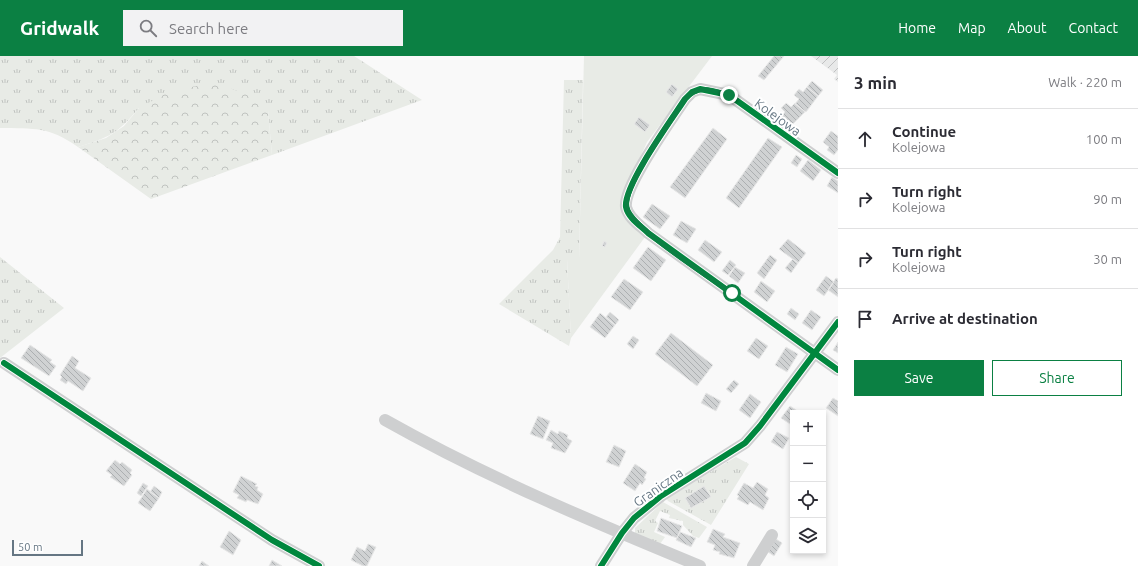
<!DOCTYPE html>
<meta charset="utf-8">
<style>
body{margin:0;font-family:Ubuntu,sans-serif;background:#f2f2f3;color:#2b2b33}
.controls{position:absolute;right:12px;bottom:12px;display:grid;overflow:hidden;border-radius:0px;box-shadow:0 2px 6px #0003}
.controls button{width:36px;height:36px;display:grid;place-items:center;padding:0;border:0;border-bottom:1px solid #e1e1e2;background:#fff;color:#2b2b33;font:20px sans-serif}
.scale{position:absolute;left:12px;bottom:10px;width:71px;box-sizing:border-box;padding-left:4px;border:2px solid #657683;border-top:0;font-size:11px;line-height:14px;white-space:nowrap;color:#657683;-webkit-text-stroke:3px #fff;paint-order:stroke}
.stop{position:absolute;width:12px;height:12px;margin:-9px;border:3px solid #0b8043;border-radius:50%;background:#fff}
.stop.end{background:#0b8043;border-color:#fff;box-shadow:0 1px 4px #0008}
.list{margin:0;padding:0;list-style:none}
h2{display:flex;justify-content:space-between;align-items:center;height:52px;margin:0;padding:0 16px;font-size:17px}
h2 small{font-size:13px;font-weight:400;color:#7c7c81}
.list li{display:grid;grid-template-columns:26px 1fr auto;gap:12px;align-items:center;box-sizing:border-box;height:60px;padding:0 16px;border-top:1px solid #e1e1e2}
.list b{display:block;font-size:15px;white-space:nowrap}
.list p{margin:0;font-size:13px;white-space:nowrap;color:#7c7c81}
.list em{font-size:13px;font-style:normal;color:#7c7c81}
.actions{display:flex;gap:8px;padding:12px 16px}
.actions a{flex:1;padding:9px 0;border:1px solid #0b8043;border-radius:0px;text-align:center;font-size:14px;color:#0b8043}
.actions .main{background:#0b8043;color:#fff}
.icon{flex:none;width:22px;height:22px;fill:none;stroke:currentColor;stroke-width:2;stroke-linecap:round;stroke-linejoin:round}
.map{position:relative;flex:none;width:838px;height:510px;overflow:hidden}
header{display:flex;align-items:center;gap:24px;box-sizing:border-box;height:56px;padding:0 20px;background:#0b8043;color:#fff}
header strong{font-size:19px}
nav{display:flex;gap:22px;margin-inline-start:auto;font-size:14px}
.search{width:280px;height:36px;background:#f2f2f3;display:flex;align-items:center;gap:10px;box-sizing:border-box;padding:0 14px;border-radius:0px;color:#7c7c81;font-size:15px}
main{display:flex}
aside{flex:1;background:#fff}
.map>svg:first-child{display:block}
.industrial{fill:url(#industrial-furrows)}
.grass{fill:url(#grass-tufts)}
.forest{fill:url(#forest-crowns)}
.garden{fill:#e8ebe6}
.building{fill:url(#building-back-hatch);stroke:#e8e8e8}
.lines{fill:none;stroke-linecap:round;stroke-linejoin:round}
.minor{stroke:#cecfd0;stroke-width:12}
.cycleway-casing{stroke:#fff;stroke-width:8}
.cycleway{stroke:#00873e;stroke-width:6}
.route{stroke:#0b8043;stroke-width:5}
.labels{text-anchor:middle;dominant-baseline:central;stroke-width:4;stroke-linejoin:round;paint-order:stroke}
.street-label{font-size:13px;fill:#657683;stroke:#fff}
</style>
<header>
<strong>Gridwalk</strong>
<div class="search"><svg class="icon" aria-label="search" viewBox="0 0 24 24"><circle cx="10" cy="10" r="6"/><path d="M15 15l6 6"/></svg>Search here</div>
<nav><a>Home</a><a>Map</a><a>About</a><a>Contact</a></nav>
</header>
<main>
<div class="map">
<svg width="838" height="510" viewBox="0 0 838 510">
<defs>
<pattern id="industrial-furrows" width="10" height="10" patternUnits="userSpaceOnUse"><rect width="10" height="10" fill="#e8e9e9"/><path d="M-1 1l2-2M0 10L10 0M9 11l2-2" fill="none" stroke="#c0c1c2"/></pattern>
<pattern id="grass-tufts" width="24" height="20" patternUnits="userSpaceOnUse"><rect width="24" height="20" fill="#e8ebe6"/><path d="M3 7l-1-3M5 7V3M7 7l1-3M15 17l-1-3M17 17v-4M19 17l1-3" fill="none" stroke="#c0c3c0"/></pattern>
<pattern id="forest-crowns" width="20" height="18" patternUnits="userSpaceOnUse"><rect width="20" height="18" fill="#e8ebe6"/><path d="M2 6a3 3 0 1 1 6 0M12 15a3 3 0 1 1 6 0" fill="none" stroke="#c0c3c0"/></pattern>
<pattern id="building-back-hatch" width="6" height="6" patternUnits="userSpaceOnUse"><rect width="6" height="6" fill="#d0d2d3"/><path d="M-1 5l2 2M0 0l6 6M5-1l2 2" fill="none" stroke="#acafb1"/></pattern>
</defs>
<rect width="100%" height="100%" fill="#f9f9f9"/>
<path class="industrial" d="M811,0h27v26l-4,-3 3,-4z"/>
<path class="grass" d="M0,0h354l68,44 -150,55 -4,-44 -129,-3c-22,26 -29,29 -61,39 -30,-21 -43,-18 -78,-19z
M564,24h19l-4,179h-12l4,79 -2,8 -70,-42 54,-54 7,-13z
M0,201l64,51 -64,50z
M736,401l13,7 -38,61 -43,-24 -2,-3z
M663,446l44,25 -8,11 -6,-2 -10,-11v-4l-14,-3 1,-3 -10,-4 -5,10 3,2 -4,9 11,5 -5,7 -25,-11v-5z"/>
<path class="forest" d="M216,27l35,13 17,15 4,44 -121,44 -73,-52 28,-9 18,-12 15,-18 33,-18z"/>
<path class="garden" d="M584,0h128l-65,86 -22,49 20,46 -74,101 -4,-79h12z"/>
<path class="building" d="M774,0h10l-20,24 -6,-4z
M812,25l11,9 -5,6 -11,-9z
M672,28l6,5 -6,8 -6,-5z
M807,31l11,9 -12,16 -11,-8 4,-5 -5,-4 5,-6 4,3z
M786,47l5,4 4,-4 10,9 -13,13 -11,-9 4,-4 -4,-4z
M639,61l11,8 -5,7 -11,-8z
M713,72l14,11 -42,59 -15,-11z
M831,75l7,5v14l-4,5 -7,-5 2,-3 -6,-5z
M768,82l14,9 -43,61 -13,-10z
M796,99l6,4 -5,8 -6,-4z
M808,104l13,10 -8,11 -13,-10z
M832,121l6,4v12l-11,-7z
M652,148l18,12 -10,13 -17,-12z
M681,165l15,8 -9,14 -14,-8z
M788,183l18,14 -8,10 -19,-14z
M705,184l17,12 -8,10 -16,-12z
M604,185l3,2 -2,4 -3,-1z
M648,191l18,13 -15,21 -18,-13z
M770,199l7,5 -13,19 -7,-6z
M793,203l5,4 -7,10 -6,-5z
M730,204l6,5 -8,10 -6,-4z
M735,211l10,6 -7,10 -9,-7z
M826,220l8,6 -10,14 -8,-6z
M836,222l2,1v18l-10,-7z
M624,223l19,13 -13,18 -19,-13z
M761,225l14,10 -8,11 -13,-10z
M791,252l8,6 -4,6 -8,-6z
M811,254l10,7 -9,13 -10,-7z
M610,256l9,8 -4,5 -9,-8z
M600,257l15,12 -10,13 -15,-11z
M671,277l42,32 -16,21 -42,-32z
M633,280l6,4 -6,9 -6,-5z
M756,282l12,8 -9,13 -12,-8z
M838,286v11l-5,-3z
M30,289l22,15 -2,2 6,4 -7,10 -28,-18z
M786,291l12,7 -11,18 -12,-7z
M72,300l7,5 -4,7 16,10 -8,13 -15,-10 -2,3 -6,-4 2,-3 -2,-2z
M734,324l5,4 -8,9 -5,-4z
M706,337l15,8 -5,10 -15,-8z
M750,338l11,8 -11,16 -11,-8z
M833,342l5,3v15l-12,-8z
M790,350l9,6 -6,1v7l-3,4 -9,-6z
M538,360l12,5 -7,18 -13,-5z
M551,374l7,4 1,-3 9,4 -1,3 5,3 -7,12 -14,-5 2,-5 -7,-3z
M777,376l12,6 -6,11 -12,-7z
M614,389l12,6 -7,16 -13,-5z
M115,404l5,4 2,-2 10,8 -2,3 2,2 -8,11 -14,-9 2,-2 -6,-4z
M635,408l12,8 -3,6 2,1 -4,6 -2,-2 -5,8 -12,-8z
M241,420l16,8 -2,2 3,1 -1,3 6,4 -5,10 -11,-4 -1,2 -9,-4 2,-3 -6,-3z
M757,426l11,7 -3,6 4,3 -6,12 -13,-8 -2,3 -11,-6 2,-3 -2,-1 7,-12 9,5z
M143,427l5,3 -7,10 -4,-3z
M154,430l8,6 -3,6 -9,-6z
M704,430l7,11 -20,11 -6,-10z
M147,433l12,9 -9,13 -12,-8z
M661,462l21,8 -5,12 -20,-7z
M713,473l12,5 -2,3 17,6 -6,15 -15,-4 1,-2 -7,-2 2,-5 -8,-3z
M229,475l12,9 -8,15 -13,-8z
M680,476l16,6 -5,9 -15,-7z
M776,483l6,4 -8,13 -6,-4z
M368,488l8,3 -9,19h-4l-12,-6 6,-13 8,4z
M272,504l10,6h-13z
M202,505l7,5h-10z"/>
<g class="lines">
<path class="minor" d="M838,117l-109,-78 -29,-6 -8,3 -7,7c-13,20 -62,87 -59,108 2,11 15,19 22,26l190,137
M4,307l268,177 47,26
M385,364c101,57 208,102 315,146
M601,510l21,-33 12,-15 27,-22 84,-53 15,-17 78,-104
M753,510l19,-31"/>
<g class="cycleway-casing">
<path id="cycleway" d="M838,117l-109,-78 -29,-6 -8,3 -7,7c-13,20 -62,87 -59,108 2,11 15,19 22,26l190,137
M4,307l268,177 47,26
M601,510l21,-33 12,-15 27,-22 84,-53 15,-17 78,-104"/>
</g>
<use href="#cycleway" class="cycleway"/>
</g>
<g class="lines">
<path class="route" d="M729,39c-18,-5 -30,-11 -44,4 -13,20 -63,88 -58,108 3,20 85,72 105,86"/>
</g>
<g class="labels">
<g class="street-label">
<text transform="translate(778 61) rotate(36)">Kolejowa</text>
<text transform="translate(658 431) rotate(-35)">Graniczna</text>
</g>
</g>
</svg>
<div class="controls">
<button>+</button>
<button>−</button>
<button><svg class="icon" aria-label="locate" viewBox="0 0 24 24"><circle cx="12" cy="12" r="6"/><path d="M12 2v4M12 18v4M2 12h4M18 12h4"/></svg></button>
<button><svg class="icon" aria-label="layers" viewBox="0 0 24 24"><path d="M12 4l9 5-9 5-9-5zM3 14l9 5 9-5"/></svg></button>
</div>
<div class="scale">50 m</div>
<div class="stop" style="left:732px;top:237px"></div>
<div class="stop end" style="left:729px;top:39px"></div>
</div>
<aside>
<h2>3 min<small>Walk · 220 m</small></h2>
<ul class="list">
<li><svg class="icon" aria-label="ahead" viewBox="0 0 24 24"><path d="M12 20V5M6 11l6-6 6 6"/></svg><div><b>Continue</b><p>Kolejowa</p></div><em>100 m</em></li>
<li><svg class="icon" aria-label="right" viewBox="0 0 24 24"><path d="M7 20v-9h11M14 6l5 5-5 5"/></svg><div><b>Turn right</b><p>Kolejowa</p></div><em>90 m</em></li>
<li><svg class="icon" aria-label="right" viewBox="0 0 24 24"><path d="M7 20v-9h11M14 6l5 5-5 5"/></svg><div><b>Turn right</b><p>Kolejowa</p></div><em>30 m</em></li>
<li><svg class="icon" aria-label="arrive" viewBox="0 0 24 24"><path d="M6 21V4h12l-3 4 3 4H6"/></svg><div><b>Arrive at destination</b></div></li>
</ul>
<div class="actions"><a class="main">Save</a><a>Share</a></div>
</aside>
</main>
